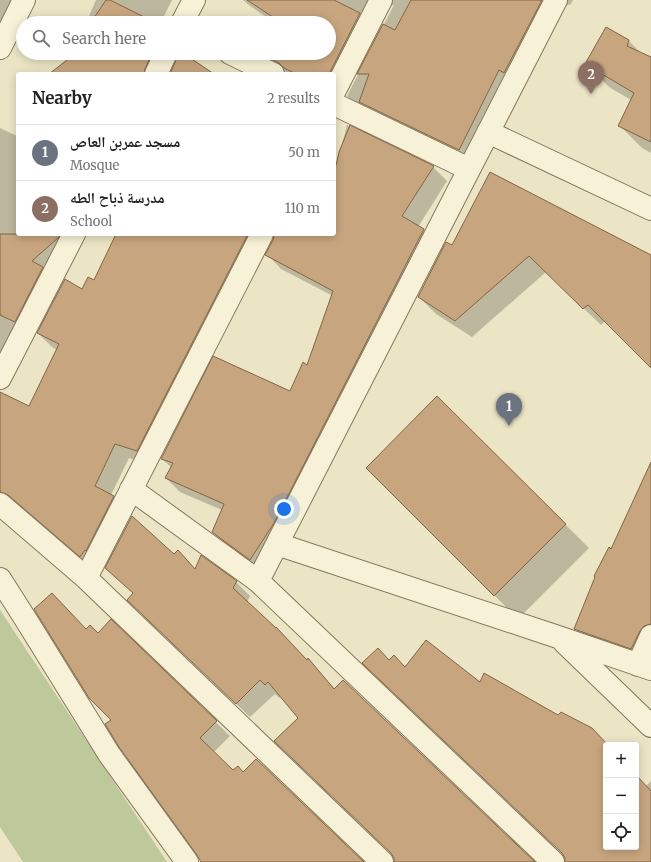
<!DOCTYPE html>
<meta charset="utf-8">
<style>
body{margin:0;font-family:Merriweather,"Noto Naskh Arabic",serif;background:#f2f2f2;color:#222}
.controls{position:absolute;right:12px;bottom:12px;display:grid;overflow:hidden;border-radius:4px;box-shadow:0 2px 10px #0003}
.controls button{width:36px;height:36px;display:grid;place-items:center;padding:0;border:0;border-bottom:1px solid #e0e0e0;background:#fff;color:#222;font:20px sans-serif}
.you{position:absolute;left:284px;top:509px;width:14px;height:14px;margin:-10px;border:3px solid #fff;border-radius:50%;background:#1a73e8;box-shadow:0 0 0 6px #1a73e833}
.badge{display:grid;place-items:center;width:26px;height:26px;border-radius:50%;background:#903b30;color:#fff;font-size:13px;font-weight:700}
.pin{position:absolute;translate:-50% -33px;filter:drop-shadow(0 1px 2px #0008)}
.pin::after{content:'';position:absolute;top:21px;width:14px;height:12px;background:inherit;clip-path:polygon(0 0,100% 0,50% 100%)}
.list{margin:0;padding:0;list-style:none}
h2{display:flex;justify-content:space-between;align-items:center;height:52px;margin:0;padding:0 16px;font-size:17px}
h2 small{font-size:13px;font-weight:400;color:#767676}
.list li{display:grid;grid-template-columns:26px 1fr auto;gap:12px;align-items:center;box-sizing:border-box;height:56px;padding:0 16px;border-top:1px solid #e0e0e0}
.list b{display:block;font-size:15px;white-space:nowrap}
.list p{margin:0;font-size:13px;white-space:nowrap;color:#767676}
.list em{font-size:13px;font-style:normal;color:#767676}
.icon{flex:none;width:22px;height:22px;fill:none;stroke:currentColor;stroke-width:2;stroke-linecap:round;stroke-linejoin:round}
.map{position:relative;flex:none;width:651px;height:862px;overflow:hidden}
.search{position:absolute;background:#fff;box-shadow:0 2px 10px #0003;left:16px;top:16px;width:320px;height:44px;display:flex;align-items:center;gap:10px;box-sizing:border-box;padding:0 14px;border-radius:22px;color:#767676;font-size:15px}
.panel{position:absolute;background:#fff;box-shadow:0 2px 10px #0003;left:16px;top:72px;width:320px;height:164px;border-radius:4px}
.map>svg:first-child{display:block}
.green{fill:#bdc99a}
.shadow{fill:#0003}
.building{fill:#c7a57e;stroke:#836544}
.lines{fill:none;stroke-linecap:round;stroke-linejoin:round}
.minor-casing{stroke:#85775c;stroke-width:24}
.minor{stroke:#f7f1d8;stroke-width:22}
</style>
<div class="map">
<svg width="651" height="862" viewBox="0 0 651 862">
<rect width="100%" height="100%" fill="#ebe5c5"/>
<path class="green" d="M0,610l167,252h-144l-23,-35z"/>
<path class="shadow" d="M0,0h22l-8,31 -14,30z
M96,0h76l-9,18 8,5h-85z
M243,0h330l-2,4 -6,2 -4,5 -86,155 -111,-54 -17,-16 47,-91 -4,1 -4,5 -52,63h-47l-15,-15 4,-6h53v-30h-54l-25,-17z
M629,41l14,14 8,4v94l-9,-5 -23,-23 12,-25 -22,-13 -23,-23z
M72,53h105l1,2 -5,1 -10,18h-105z
M347,125l86,42 14,14 -29,46 6,3 14,14 -173,329 -38,-27 -14,-14 9,-22 -42,-18 -14,-14 6,-10 -10,-9 129,-67 17,-26 25,-70 -52,-27 -14,-15 8,-18 -5,1 -119,228 -22,-7 -18,37 17,16 -33,59 -72,-62 -23,-8v-107l30,14 27,-57 -5,-3 -14,-14 44,-42 13,-9 22,-48h217v-59z
M0,128l17,8 1,-1v99h61l-79,151z
M452,247l199,9v111l-46,-46 -4,4 -55,-53 -74,65 -36,-23 -17,-17z
M437,397l152,151 -71,71 -151,-151z
M651,468v192l-59,-14 -17,-17z
M174,555l22,15 6,-13 34,25 14,14 -3,6 60,59 1,-1 27,29 198,173h-138v-4l-95,-140 -19,-22 -2,2 -4,-4 -25,23 -108,-103 -8,-20 -28,-26z
M111,620l119,116 -17,17 20,19 10,1 120,89h-161l-90,-142 -26,-90 12,4z
M390,661l16,7 74,16 126,64v99h30v-71l10,10 5,-5v81h-85v-4l-3,-4z"/>
<path class="building" d="M106,0h4l34,17 -3,6h-36l-11,-5z
M247,0h87l26,13 -31,61h-33l-12,-6 -5,-5 -8,-4 4,-6h54v-30h-47z
M411,0h131l-38,73 -5,-3 -40,80 -100,-48 10,-28h-12l26,-50 12,6z
M606,27l23,13 -2,6 24,11v85l-33,-16 16,-33 -49,-29z
M76,53h76l-7,16 -1,5h-95z
M178,53h5l31,21h-44l7,-16z
M350,125l84,41 -32,50 22,13 -150,294 -24,37 -38,-28 12,-28 -59,-26 8,-15 -12,-4 52,-103 77,35 13,-29 4,3 26,-74 -68,-36 8,-15 1,-6h60v-60l5,-22z
M490,172l161,83v113l-63,-63 -5,4 -54,-53 -74,65 -37,-24 28,-55 6,3z
M0,234h60l-1,3 -27,24 11,6 -28,55 -15,-7z
M116,234h132l-111,217 -22,-7 -20,42 19,10 -28,55 -1,-1 -5,7 -72,-62 -8,-3v-100l29,14 30,-62 -22,-11 28,-54 17,10 6,-12 6,3z
M437,396l129,128 -72,72 -128,-128z
M651,462v162l-7,2 -4,5 -9,18 -57,-20 21,-52 -1,-1 15,-29 2,2z
M132,516l42,38 4,-4 17,19 6,-14 36,26 -4,7 43,40v-1l31,33 1,-2 26,31 9,-9 192,182h-141v-4l-3,-5 -117,-112 24,-23 -30,-36 -3,3 -5,-5 -24,24 -109,-104 6,-7 -28,-25z
M52,593l34,36 4,-4 8,8 13,-14 106,102 -17,17 33,32 5,-4 5,6 13,-13 108,103h-163l-4,-7 -78,-108 -14,-23 6,-4 -22,-22 -55,-89z
M426,640l54,42 4,-9 74,42 3,-3 31,16 16,17h-2v102h30v-72l15,16v71h-86v-4l-3,-5 -200,-190 16,-15 11,12 5,-5 11,12z"/>
<g class="lines">
<g class="minor-casing">
<path id="minor" d="M182,23l12,-23
M0,48l24,-48
M230,53l43,21
M156,74l10,-21
M334,92l47,-92
M334,104l135,65
M488,132l163,77
M0,378l74,-144
M131,489l127,92 295,281
M0,504l86,74 296,284
M277,544l281,93 93,32
M86,578l176,-344
M0,579l28,44 81,131 78,108
M258,581l298,-581
M564,642l87,84
M638,665l13,-29"/>
</g>
<use href="#minor" class="minor"/>
</g>
</svg>
<div class="controls">
<button>+</button>
<button>−</button>
<button><svg class="icon" aria-label="locate" viewBox="0 0 24 24"><circle cx="12" cy="12" r="6"/><path d="M12 2v4M12 18v4M2 12h4M18 12h4"/></svg></button>
</div>
<div class="you"></div>
<div class="pin badge" style="left:509px;top:426px;background:#6b7280">1</div>
<div class="pin badge" style="left:591px;top:94px;background:#8d6e63">2</div>
<div class="search"><svg class="icon" aria-label="search" viewBox="0 0 24 24"><circle cx="10" cy="10" r="6"/><path d="M15 15l6 6"/></svg>Search here</div>
<section class="panel">
<h2>Nearby<small>2 results</small></h2>
<ul class="list">
<li><span class="badge" style="background:#6b7280">1</span><div><b>مسجد عمربن العاص</b><p>Mosque</p></div><em>50 m</em></li>
<li><span class="badge" style="background:#8d6e63">2</span><div><b>مدرسة ذباح الطه</b><p>School</p></div><em>110 m</em></li>
</ul>
</section>
</div>
